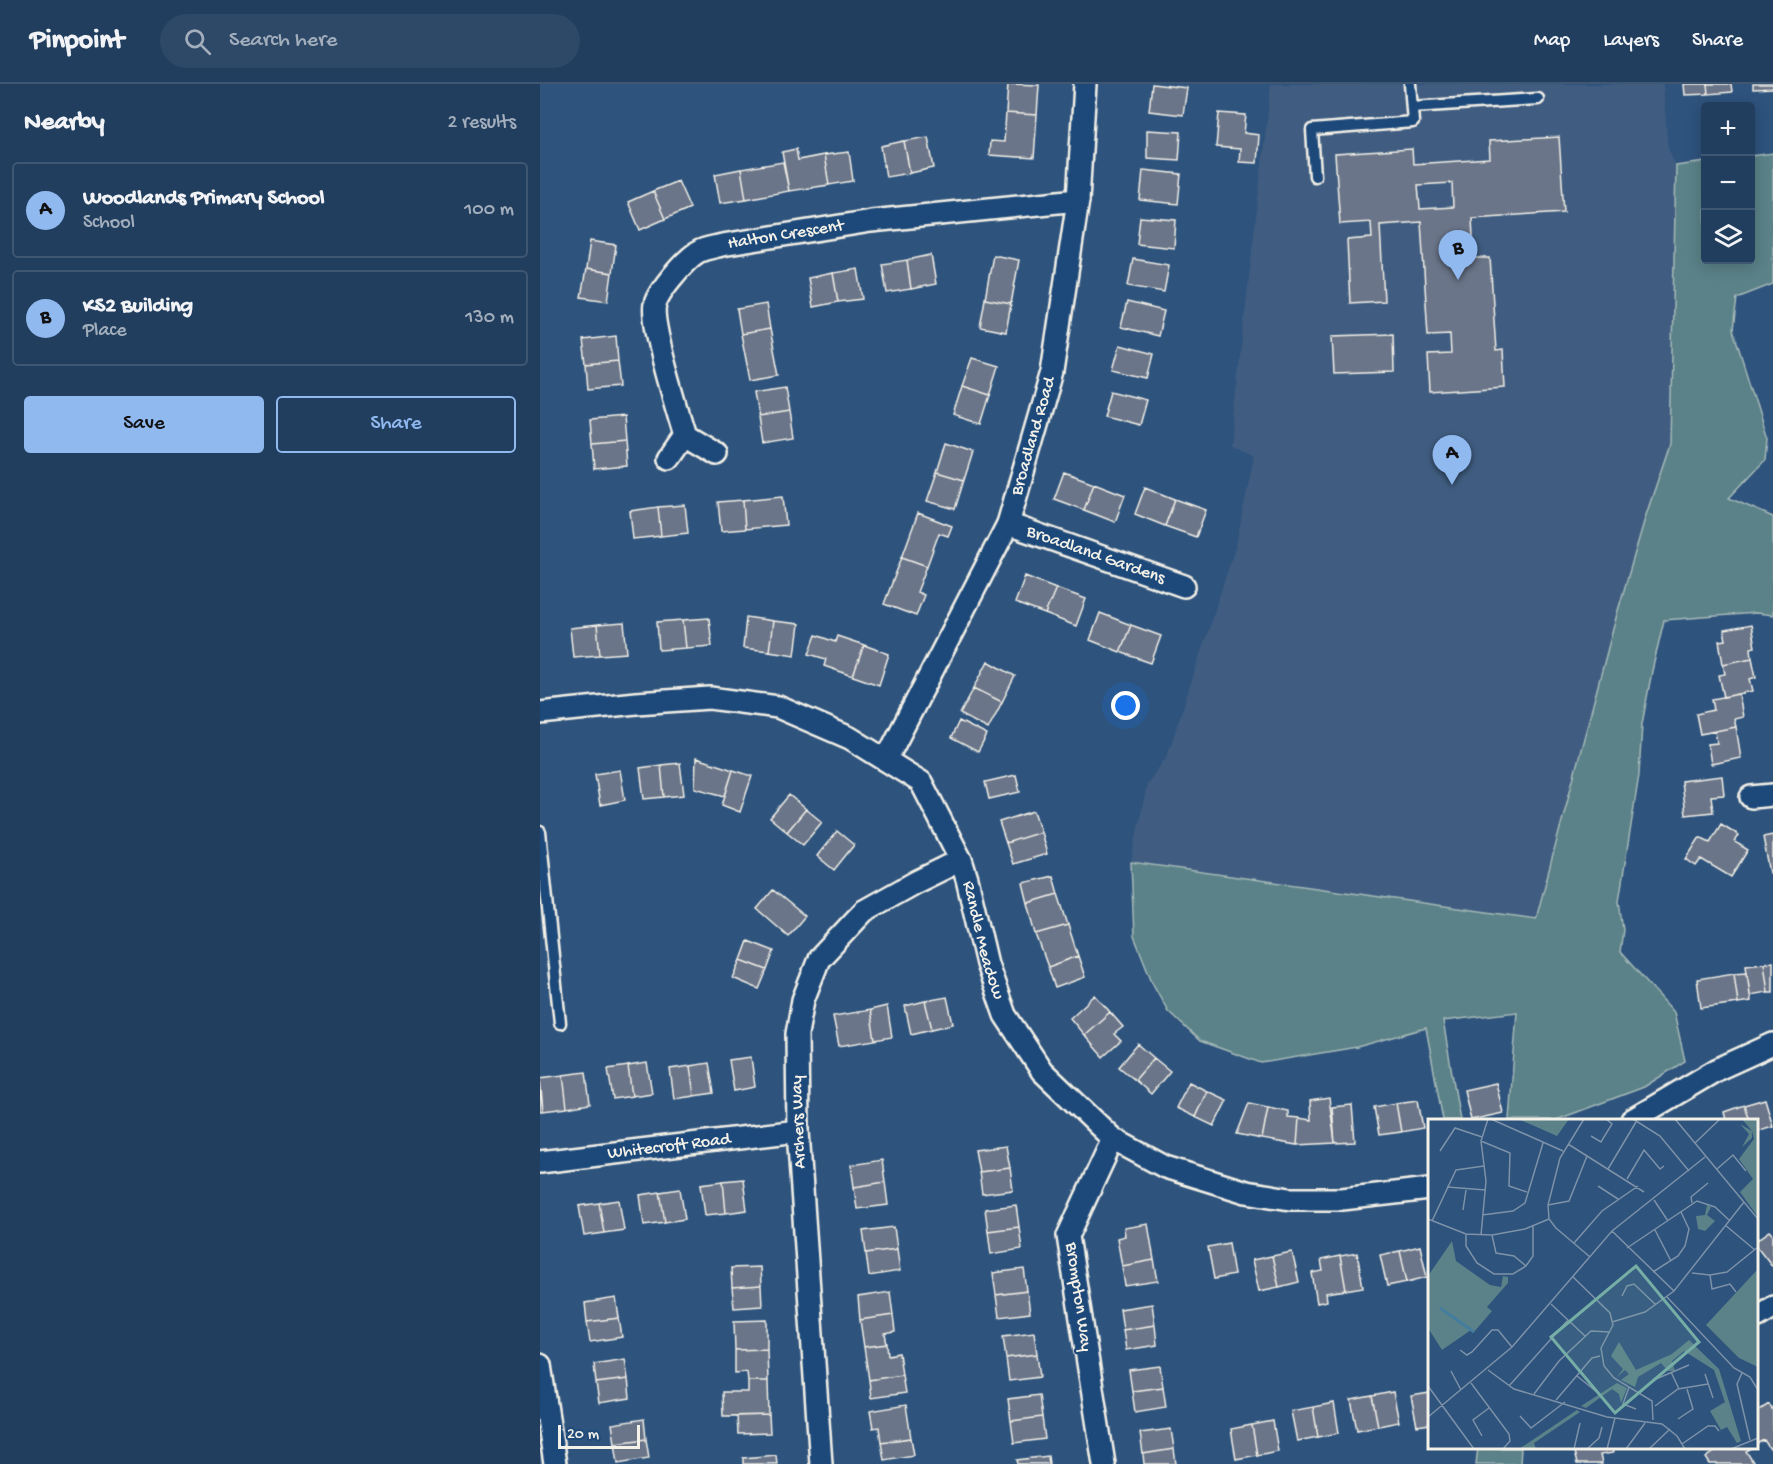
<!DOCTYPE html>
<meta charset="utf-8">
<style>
body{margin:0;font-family:"Gochi Hand",sans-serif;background:#2e4967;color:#f1f3f6}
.controls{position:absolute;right:18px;top:18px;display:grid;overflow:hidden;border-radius:6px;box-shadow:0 3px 15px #0003}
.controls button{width:54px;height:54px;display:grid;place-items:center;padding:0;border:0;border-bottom:2px solid #3f5773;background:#223e5e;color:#f1f3f6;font:30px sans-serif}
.scale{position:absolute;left:18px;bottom:15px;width:82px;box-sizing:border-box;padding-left:6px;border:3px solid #f4f1e8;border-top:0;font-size:16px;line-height:21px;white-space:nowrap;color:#f4f1e8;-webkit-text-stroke:4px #1f4a7a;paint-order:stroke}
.you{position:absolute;left:586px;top:622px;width:21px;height:21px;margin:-15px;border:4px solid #fff;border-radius:50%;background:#1a73e8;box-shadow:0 0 0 9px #1a73e833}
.badge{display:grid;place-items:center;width:39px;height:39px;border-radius:50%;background:#90b9f0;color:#111;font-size:20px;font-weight:700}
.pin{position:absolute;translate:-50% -50px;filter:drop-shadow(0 2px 3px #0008)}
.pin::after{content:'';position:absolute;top:32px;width:21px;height:18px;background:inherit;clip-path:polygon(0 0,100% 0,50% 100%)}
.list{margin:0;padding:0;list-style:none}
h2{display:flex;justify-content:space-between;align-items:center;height:78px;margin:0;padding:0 24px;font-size:26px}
h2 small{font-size:20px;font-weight:400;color:#a2aebc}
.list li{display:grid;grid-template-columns:39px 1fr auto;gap:18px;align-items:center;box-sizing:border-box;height:96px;margin:0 12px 12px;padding:0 12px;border:2px solid #3f5773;border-radius:6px}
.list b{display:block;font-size:22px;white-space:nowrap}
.list p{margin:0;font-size:20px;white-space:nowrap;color:#a2aebc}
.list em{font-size:20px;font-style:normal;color:#a2aebc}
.actions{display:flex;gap:12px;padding:18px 24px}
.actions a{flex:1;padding:14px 0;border:2px solid #90b9f0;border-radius:6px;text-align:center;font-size:21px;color:#90b9f0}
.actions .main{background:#90b9f0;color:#111}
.icon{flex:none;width:33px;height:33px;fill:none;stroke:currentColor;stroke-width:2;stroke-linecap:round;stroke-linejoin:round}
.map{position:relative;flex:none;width:1233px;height:1380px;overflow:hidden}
header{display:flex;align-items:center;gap:36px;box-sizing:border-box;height:84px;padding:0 30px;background:#223e5e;border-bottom:2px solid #3f5773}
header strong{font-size:28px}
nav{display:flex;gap:33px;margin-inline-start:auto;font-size:21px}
.search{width:420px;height:54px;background:#2e4967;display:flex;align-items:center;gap:15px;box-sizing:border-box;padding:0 21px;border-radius:33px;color:#a2aebc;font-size:22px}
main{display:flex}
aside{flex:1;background:#223e5e}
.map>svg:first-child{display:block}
.built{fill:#405d81}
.green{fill:#5a8288;stroke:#a7bab8;stroke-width:1.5}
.building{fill:#6a7589;stroke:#f4f1e8;stroke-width:1.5;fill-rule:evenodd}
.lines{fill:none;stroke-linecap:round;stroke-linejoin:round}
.lane-casing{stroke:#f4f1e8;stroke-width:15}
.street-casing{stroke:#f4f1e8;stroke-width:26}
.lane{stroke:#1f4a7a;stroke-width:10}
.street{stroke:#1f4a7a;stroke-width:21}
.labels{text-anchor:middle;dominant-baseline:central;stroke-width:4.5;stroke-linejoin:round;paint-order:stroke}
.street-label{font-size:18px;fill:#f4f1e8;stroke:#1f4a7a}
.inset-river{fill:none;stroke:#447d9e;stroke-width:3}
.inset-road{fill:none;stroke:#7d92a8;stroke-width:1.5}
.view{fill:#76ada5;fill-opacity:0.15;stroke:#76ada5;stroke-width:3}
.inset-edge{fill:none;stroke:#f4f1e8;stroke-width:3}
</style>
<header>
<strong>Pinpoint</strong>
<div class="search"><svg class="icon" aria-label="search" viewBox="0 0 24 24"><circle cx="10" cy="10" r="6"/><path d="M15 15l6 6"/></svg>Search here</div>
<nav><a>Map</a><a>Layers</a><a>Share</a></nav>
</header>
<main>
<aside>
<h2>Nearby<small>2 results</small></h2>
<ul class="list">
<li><span class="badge">A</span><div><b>Woodlands Primary School</b><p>School</p></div><em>100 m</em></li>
<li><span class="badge">B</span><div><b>KS2 Building</b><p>Place</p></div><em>130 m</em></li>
</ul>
<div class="actions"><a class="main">Save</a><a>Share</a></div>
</aside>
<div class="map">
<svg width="1233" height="1380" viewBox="0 0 1233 1380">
<rect width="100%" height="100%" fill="#2e537d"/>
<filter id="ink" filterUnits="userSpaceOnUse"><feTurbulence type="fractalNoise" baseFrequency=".0167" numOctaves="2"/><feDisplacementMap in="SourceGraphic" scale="12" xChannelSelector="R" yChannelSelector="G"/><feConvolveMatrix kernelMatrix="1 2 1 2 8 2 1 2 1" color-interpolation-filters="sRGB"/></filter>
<g filter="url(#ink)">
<path class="built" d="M731,0h392l5,65 8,17 -6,278 -24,71 -111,404 -404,-57 16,-78 20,-28 69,-211 18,-89 -24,-11z"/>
<path class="green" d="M1233,69v131l-36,14 -4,32 34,108 -2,22 -36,38 44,19v98l-17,-2 -92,7 -12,51 -10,53 -3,51 -20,126 4,29 -3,22 54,60 11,49 -41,26 -88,33h-47l8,-108 -74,9 17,99h-17l-17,-92 -69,19 -96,16 -61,-22 -32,-30 -15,-27 -19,-48 -3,-74 405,57 81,-305 29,-99 24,-71 6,-278 29,-4 1,98h44l1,-104z
M938,1364h43l-1,16h-44z"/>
<path class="building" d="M468,0l31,1 -2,30 -31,-2z
M612,0l35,4 -4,27 -34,-4z
M1144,0h23l1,10 -23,1z
M1167,0h24l1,8 -24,2z
M1213,0h20v4l-20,1z
M466,29l31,2 -3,43 -45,-3 1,-14 14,1z
M679,29l27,2 -2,18 15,2 -2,28 -18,-1 1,-13 -24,-2z
M607,46l34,2 -2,28 -32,-2z
M388,53l6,31 -24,5 -6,-32z
M1019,53l5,75 -92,6 2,40h16l6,93 7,-1 2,37 -75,5 -2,-37 23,-1 -1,-20 -22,1 -7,-113 -41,3 4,76 -34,2 -3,-63 25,-2 -1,-16 -31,2 -5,-70 77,-5 1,15 77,-5 -1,-18zM912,99l1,24 -33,2 -2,-24z
M364,57l6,32 -24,4 -5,-31z
M256,65l2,11 26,-5 5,30 -40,6 -7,-39z
M309,68l4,29 -24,4 -5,-30z
M243,78l6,29 -43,8 -5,-30z
M201,85l5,30 -26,4 -5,-29z
M603,86l38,4 -3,30 -38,-4z
M138,97l12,27 -25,11 -12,-28z
M113,107l12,28 -25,11 -12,-28z
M600,133l36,3 -2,28 -37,-4z
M50,157l26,4 -4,28 -26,-4z
M391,171l5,29 -25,5 -4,-29z
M453,171l26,5 -8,44 -26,-5z
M593,175l36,6 -5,27 -36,-6z
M367,176l4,29 -24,4 -5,-29z
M46,185l26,4 -4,28 -27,-4z
M318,185l5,30 -25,3 -5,-29z
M293,189l5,29 -25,5 -5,-29z
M445,215l26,5 -5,28 -26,-5z
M587,218l37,9 -6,25 -37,-9z
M226,220l4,25 -29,5 -4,-25z
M230,245l9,46 -29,5 -9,-46z
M853,250l1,38 -60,2 -2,-38z
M76,252l2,25 -32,3 -3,-24z
M580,261l34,9 -6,24 -35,-8z
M432,274l27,8 -9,29 -28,-9z
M78,277l3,25 -33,3 -2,-25z
M422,302l28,9 -9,29 -28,-9z
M245,303l4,25 -31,5 -4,-25z
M571,307l35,9 -7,25 -35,-9z
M249,328l4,26 -31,5 -4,-26z
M83,333l2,24 -33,3 -2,-24z
M85,357l2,25 -33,3 -2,-25z
M406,359l27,9 -9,28 -27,-8z
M397,388l27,8 -9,29 -28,-8z
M524,388l30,11 -10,27 -30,-11z
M554,399l31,12 -10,27 -31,-12z
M605,403l30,12 -10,27 -30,-12z
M243,412l3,29 -41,4 -2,-29z
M635,415l31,11 -10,27 -31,-11z
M203,416l2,29 -24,2 -3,-29z
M145,421l3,28 -27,3 -3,-29z
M118,423l3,29 -28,3 -3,-28z
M378,429l34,13 -4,10 -9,-3 -12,33 -25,-9z
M362,473l25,9 -10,26 7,3 -8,21 -32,-12z
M485,492l31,12 -11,26 -30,-11z
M516,504l30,11 -10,27 -31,-12z
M560,529l31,12 -11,27 -30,-12z
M206,533l27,4 -4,30 -26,-3z
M169,534l3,28 -26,2 -3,-28z
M143,536l3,28 -27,2 -2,-28z
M233,537l26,3 -4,31 -26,-4z
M84,539l3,30 -27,2 -3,-30z
M57,541l3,30 -27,2 -3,-29z
M591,541l30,11 -10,27 -31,-11z
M1211,541l4,22 -4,1 1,10 -29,6 -4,-23 7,-1 -2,-10z
M276,551l19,7 2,-6 27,9 -11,31 -29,-10 2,-7 -17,-5z
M324,561l25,9 -10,31 -26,-9z
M1212,574l4,19 -6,2 3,12 -29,6 -5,-22 6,-1 -2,-10z
M448,577l27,15 -13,26 -28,-14z
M434,604l28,14 -14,27 -28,-15z
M1199,610l4,23 -9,2 2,8 -36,7 -4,-20 18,-4 -2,-11z
M419,637l28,14 -9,17 -27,-14z
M1196,643l5,31 -30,6 -3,-20 9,-1 -2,-12z
M156,674l37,12 -8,26 -30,-8z
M140,679l4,32 -20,2 -3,-32z
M121,681l3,32 -20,2 -4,-31z
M80,686l5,30 -25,5 -5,-31z
M193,686l19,6 -12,36 -18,-7z
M476,691l4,17 -31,7 -4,-17z
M1182,692l2,19 -13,1 2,16 -28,3 -4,-34z
M249,711l17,14 -19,23 -17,-14z
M266,725l16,13 -19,23 -16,-13z
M494,727l7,21 -35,11 -7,-21z
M1181,740l18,11 -4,7 13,8 -17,27 -30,-18 -5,7 -10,-7 14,-22 10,5z
M297,747l17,14 -20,25 -17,-14z
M501,748l6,22 -34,10 -7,-21z
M1233,751v38h-3l-7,-36z
M513,792l5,18 -30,9 -5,-20z
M233,806l32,26 -17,20 -31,-27z
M518,810l10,31 -32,9 -8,-31z
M528,841l10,31 -30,11 -12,-33z
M208,857l26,10 -7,19 -26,-10z
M538,872l7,21 -30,11 -7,-21z
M201,876l26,10 -8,19 -26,-11z
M1233,878v30h-5l-4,-29z
M1224,879l4,29 -18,3 -4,-30z
M1207,888l4,29 -13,2 -4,-30z
M1194,889l4,30 -37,5 -4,-29z
M555,911l15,17 -26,23 -14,-17z
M407,913l6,27 -21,5 -7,-28z
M385,917l7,28 -21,5 -6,-28z
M347,922l5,31 -17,3 -5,-30z
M330,926l5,30 -36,6 -6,-30z
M570,928l13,15 -9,7 7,7 -18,16 -19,-22z
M598,960l16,14 -19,22 -16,-13z
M211,973l4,30 -21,4 -5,-31z
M614,974l16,13 -19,23 -16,-14z
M107,979l5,30 -20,3 -4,-30z
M169,979l5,30 -20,3 -4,-30z
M88,982l4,30 -19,3 -5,-30z
M150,982l4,30 -20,3 -4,-30z
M46,988l4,32 -23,4 -4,-33z
M23,991l4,33 -24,3 -3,-33z
M649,998l18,9 -12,26 -19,-9z
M956,999l7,30 -32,7 -7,-30z
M0,1002l3,25h-3z
M667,1007l20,9 -13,26 -19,-9z
M789,1014l6,45 -38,2 2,-27 12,2 -1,-19z
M1225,1015l8,27 -17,5v-11h-7l-5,-15z
M878,1016l5,28 -22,4 -5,-29z
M709,1019l19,4 -6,32 -25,-5z
M856,1019l5,29 -22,3 -5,-28z
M812,1021l3,37 -20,1 -3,-36z
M1204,1021l5,15h-23l-2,-8z
M728,1023l20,4v6l11,1 -2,27 -35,-6z
M466,1062l4,22 -31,4 -4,-22z
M342,1076l3,22 -31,5 -3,-22z
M470,1084l3,22 -31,4 -3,-22z
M203,1095l4,31 -21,3 -3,-32z
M183,1097l3,32 -21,2 -4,-31z
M345,1098l3,23 -31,4 -3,-22z
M140,1105l5,30 -20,3 -5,-30z
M120,1108l5,30 -21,3 -4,-30z
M79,1116l5,30 -20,3 -5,-30z
M59,1119l5,30 -20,3 -5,-30z
M476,1121l3,22 -31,4 -3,-22z
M608,1140l6,36 -32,6 -5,-28 8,-2 -1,-8z
M354,1143l3,22 -31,4 -3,-22z
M479,1143l3,22 -31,5 -3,-23z
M1230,1147l3,3v33l-17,-22v-4z
M689,1159l5,32 -20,4 -6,-32z
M880,1162l7,31 -20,5 -7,-31z
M357,1165l3,22 -31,5 -3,-23z
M860,1167l7,31 -20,4 -7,-31z
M752,1168l7,30 -20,5 -7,-31z
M817,1169l6,34 -17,3 -6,-34z
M732,1172l7,31 -20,4 -7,-31z
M800,1172l6,34 -20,3 1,8 -10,2 -5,-30 11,-2 -2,-11z
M614,1176l4,21 -33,5 -3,-20z
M220,1183l1,19 -29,2 -1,-20z
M484,1185l3,22 -31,4 -3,-22z
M221,1202l1,20 -28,2 -2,-20z
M487,1207l3,22 -31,4 -3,-22z
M350,1208l3,23 -33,5 -2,-23z
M76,1214l3,20 -32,4 -2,-19z
M612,1220l3,21 -32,5 -3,-21z
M353,1231l2,17 -10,2 2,10 -23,3 -4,-27z
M79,1234l3,19 -32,5 -3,-20z
M227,1236v29l-32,1 -1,-29z
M615,1241l2,20 -31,5 -3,-20z
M494,1248l3,22 -31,4 -3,-22z
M347,1260l1,11 11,-2 3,22 -33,5 -5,-33z
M227,1265l1,32h-20l-1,-9 -12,1v-23z
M497,1270l3,23 -31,4 -3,-23z
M85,1275l3,20 -32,4 -2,-19z
M620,1282l3,21 -31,4 -3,-21z
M362,1291l3,18 -34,5 -2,-18z
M88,1295l2,19 -31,5 -3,-20z
M208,1297h20l1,34 -46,1 -1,-24h26z
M623,1303l3,20 -31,5 -3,-21z
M853,1308l6,30 -21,4 -6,-30z
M890,1309v31l-13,2 -6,-30z
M499,1311l3,22 -31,4 -3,-22z
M832,1312l6,30 -21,4 -6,-30z
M794,1319l5,30 -21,4 -5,-30z
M1229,1320l4,7v37l-3,1 -6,-9 -8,4v-32z
M366,1321l5,33 -30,4 -2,-15 -6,1 -3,-17z
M773,1323l5,30 -21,4 -6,-30z
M229,1331l1,18 -32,1 -1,-18z
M502,1333l3,22 -31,4 -3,-22z
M104,1335l2,20 -31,4 -3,-19z
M733,1337l5,30 -21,4 -5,-30z
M712,1341l5,30 -21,4 -5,-30z
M631,1345l3,20 -31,5 -3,-21z
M371,1354l3,17 -30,5 -3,-18z
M106,1355l3,19 -31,5 -3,-20z
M1033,1364h39l1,5 -13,2 2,9h-25z
M1180,1364h32l-6,3 7,11 -3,2h-40l-4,-6z
M634,1365l2,15h-32l-1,-10z
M236,1371l1,9h-34v-6z
M508,1372l1,8h-31l-1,-4z"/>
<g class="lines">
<g class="lane-casing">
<path id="lane" d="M872,23l126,-8
M775,92l-3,-46 101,-8 -3,-38
M0,748l20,191"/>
</g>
<g class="street-casing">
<g id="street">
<path id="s1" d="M177,370l-32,-19c-7,-23 -35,-113 -30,-131 4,-14 32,-47 45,-53 6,-3 15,-4 22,-6l149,-24 207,-21"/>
<path d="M129,374l16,-23"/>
<path id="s2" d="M468,440l176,62"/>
<path id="s3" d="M0,629l96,-10 74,-5 68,9 72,31 71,44 40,78 6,19 20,85 18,51 37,56 71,68 52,28 81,25 44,7h52l88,-10"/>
<path id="s4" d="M346,676l122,-236 44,-152 26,-172 7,-116"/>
<path d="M1211,713l22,-2"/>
<path d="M1092,1036l86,-51 55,-25"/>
<path id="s5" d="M0,1078l258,-31"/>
<path d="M1216,1229l2,3 15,-9"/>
<path d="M0,1281l15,99"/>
<path d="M281,1380l-23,-333 -1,-97 6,-34 16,-41 45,-48 52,-29 45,-22"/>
<path d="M564,1380l-36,-228 45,-97"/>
</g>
</g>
<use href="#lane" class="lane"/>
<use href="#street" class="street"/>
</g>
</g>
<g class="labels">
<g class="street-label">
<text stroke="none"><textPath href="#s1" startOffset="330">Halton Crescent</textPath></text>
<text stroke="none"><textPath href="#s4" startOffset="357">Broadland Road</textPath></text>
<text stroke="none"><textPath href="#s2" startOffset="93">Broadland Gardens</textPath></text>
<text stroke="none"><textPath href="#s3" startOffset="572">Randle Meadow</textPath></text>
<text transform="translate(259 1038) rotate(-92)">Archers Way</text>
<text stroke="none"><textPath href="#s5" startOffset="130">Whitecroft Road</textPath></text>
<text transform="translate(538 1213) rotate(82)">Brompton Way</text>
</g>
</g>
<g transform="translate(888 1035)">
<rect width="330" height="330" fill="#2e537d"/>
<path d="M90,0h51l-12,17zM314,0h16v98l-18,-25 13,-13 -14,-20 15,-20 -2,-8v7l-10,9 7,-13 -9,-10 12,7zM279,86l4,2 -4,8 8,6 -10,10 -7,-2 -2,-13 9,-1zM24,122l4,20 34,24 11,2 2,-11 5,1v6l-21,24 5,4 -18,21 -3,-2 -29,20 -14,-22v-52zM330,150v98l-19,-9 -33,-33zM261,221l30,29 22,72 -4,2 -10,-16 -6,3 -11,-19 15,-9 -11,-32 -30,-19 -12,10 3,10h-7l-7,-8 -23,14 -3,10 -14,-7 8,-6 -4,-4 -8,7 6,-8 -12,-13 8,-14 17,28 36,-16zM189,264l10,5 -6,15 -2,-9 -7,-5 -26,19 -5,-2zM149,291l3,2 -46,31 2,6h-17z" fill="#5a8288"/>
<path class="inset-river" d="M12,189l34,24"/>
<path class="inset-road" d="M63,0l72,32M156,0l-24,39 -12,47 1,14 7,9 34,29M205,0l27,17 29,35M247,0l83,100M163,17l10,6 11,-18 -6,-5M53,22l29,12 -1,33 18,6M267,24l25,-24M140,25l76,48M12,32l15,-23 27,9M180,50l28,-47M289,50l16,-14 13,16M199,60l17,-29 16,19 4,-3M170,67l20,13M19,68l39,3M226,81l14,21M264,84l-1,-6 17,-14M120,86l21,-4 18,-45M35,91l3,-20M54,96l31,-4 12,-8 18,-60M0,100l38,15 26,1 33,-6 24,-10M4,102l24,-51 28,-4M297,106l30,25M227,111l16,31M184,112l62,60M38,115v12l11,17 17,11h19l13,-8 7,-10v-30M53,116l5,-54 -5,-40 7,-22M64,116l4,18 18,3 12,10M146,124l28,-32 36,-25M199,129l70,-47 18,6 14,13M225,153l25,-16 7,-10 4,-17 -8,-17M264,154l18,2 17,-3 31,-25M282,156l2,14 18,-5 6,8M145,158l37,36 3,12 -12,23 3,18 10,12 38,23 1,19M194,177l5,-10 7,-2 22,21M239,178l67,71 16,9 8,13M123,185l34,32M184,203l33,-10 29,-21 70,-89M32,231l7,5 5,-3 20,-22h6l14,17M60,251l26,19 93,28 55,7 15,12 8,13M23,252l10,19M243,253l8,17M314,254l-5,11 13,56M277,255l8,24M149,257l21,17M228,260l33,-14M43,264l38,51 1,7 -7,8M0,267l46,63M81,267l59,-66M201,268l-6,17 13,5M106,275l25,-33 32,-30 19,1M128,281l36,-42 8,-2M227,287l23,-17 30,-5M92,297l11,12 34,-26M0,298l84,-70 100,-116 93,-74M250,300l15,-10 -6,-20M54,317l-9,-16 16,-12M254,325l26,-18h7l4,5M146,330l6,-26M159,330l12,-11 3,-11M179,330l8,-31M198,330l19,-26M221,330l21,-20M303,330l27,-11"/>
<path class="view" d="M208,147l63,76 -84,71 -64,-76z"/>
<rect width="330" height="330" class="inset-edge"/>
</g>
</svg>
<div class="controls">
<button>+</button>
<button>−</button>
<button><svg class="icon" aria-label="layers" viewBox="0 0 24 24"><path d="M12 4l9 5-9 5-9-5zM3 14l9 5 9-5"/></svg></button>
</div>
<div class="scale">20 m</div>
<div class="you"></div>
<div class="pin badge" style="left:912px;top:401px">A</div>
<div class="pin badge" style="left:918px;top:196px">B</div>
</div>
</main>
